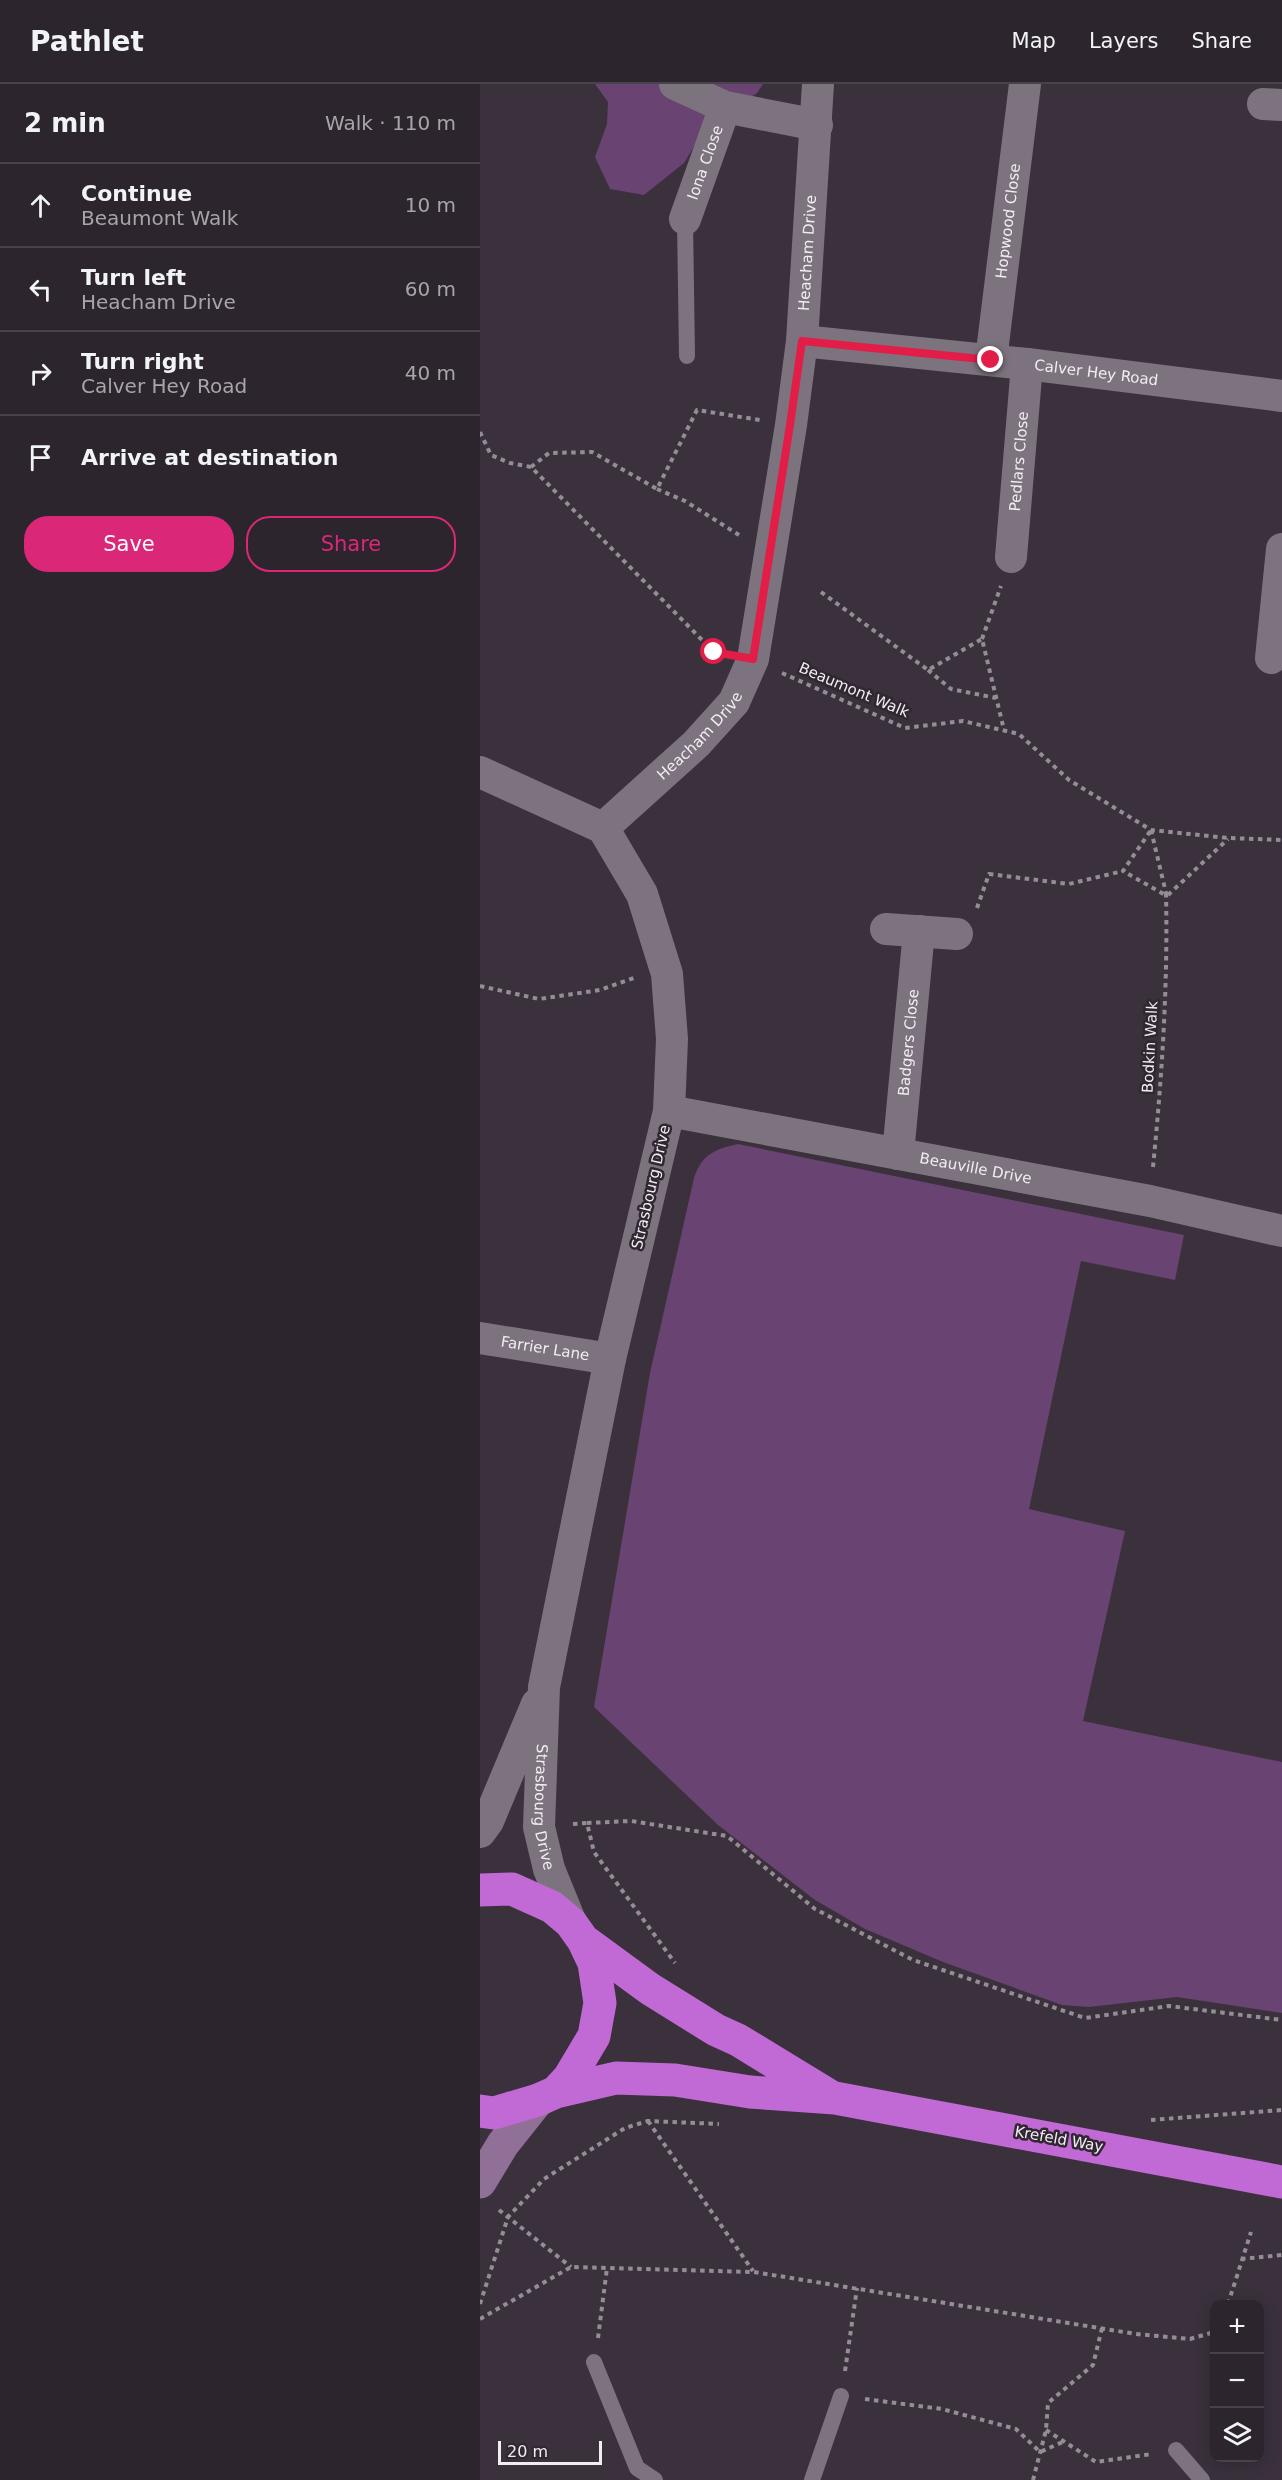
<!DOCTYPE html>
<meta charset="utf-8">
<style>
body{margin:0;font-family:"DejaVu Sans",sans-serif;background:#383139;color:#f1f3f6}
.controls{position:absolute;right:18px;bottom:18px;display:grid;overflow:hidden;border-radius:12px;box-shadow:0 3px 15px #0003}
.controls button{width:54px;height:54px;display:grid;place-items:center;padding:0;border:0;border-bottom:2px solid #484249;background:#2c252d;color:#f1f3f6;font:30px sans-serif}
.scale{position:absolute;left:18px;bottom:15px;width:104px;box-sizing:border-box;padding-left:6px;border:3px solid #f2ecf3;border-top:0;font-size:16px;line-height:21px;white-space:nowrap;color:#f2ecf3;-webkit-text-stroke:4px #302732;paint-order:stroke}
.stop{position:absolute;width:18px;height:18px;margin:-14px;border:4px solid #e11d48;border-radius:50%;background:#fff}
.stop.end{background:#e11d48;border-color:#fff;box-shadow:0 2px 6px #0008}
.list{margin:0;padding:0;list-style:none}
h2{display:flex;justify-content:space-between;align-items:center;height:78px;margin:0;padding:0 24px;font-size:26px}
h2 small{font-size:20px;font-weight:400;color:#a6a5aa}
.list li{display:grid;grid-template-columns:39px 1fr auto;gap:18px;align-items:center;box-sizing:border-box;height:84px;padding:0 24px;border-top:2px solid #484249}
.list b{display:block;font-size:22px;white-space:nowrap}
.list p{margin:0;font-size:20px;white-space:nowrap;color:#a6a5aa}
.list em{font-size:20px;font-style:normal;color:#a6a5aa}
.actions{display:flex;gap:12px;padding:18px 24px}
.actions a{flex:1;padding:14px 0;border:2px solid #db2777;border-radius:24px;text-align:center;font-size:21px;color:#db2777}
.actions .main{background:#db2777;color:#fff}
.icon{flex:none;width:33px;height:33px;fill:none;stroke:currentColor;stroke-width:2;stroke-linecap:round;stroke-linejoin:round}
.map{position:relative;flex:none;width:802px;height:2396px;overflow:hidden}
header{display:flex;align-items:center;gap:36px;box-sizing:border-box;height:84px;padding:0 30px;background:#2c252d;border-bottom:2px solid #484249}
header strong{font-size:28px}
nav{display:flex;gap:33px;margin-inline-start:auto;font-size:21px}
main{display:flex}
aside{flex:1;background:#2c252d}
.map>svg:first-child{display:block}
.green{fill:#694371}
.lines{fill:none;stroke-linecap:round;stroke-linejoin:round}
.path{stroke:#948d96;stroke-width:4;stroke-dasharray:4.5 4.5;stroke-linecap:butt}
.lane{stroke:#7d737f;stroke-width:16}
.street{stroke:#7d737f;stroke-width:32}
.secondary{stroke:#917098;stroke-width:33}
.highway{stroke:#c169d4;stroke-width:33}
.route{stroke:#e11d48;stroke-width:8}
.labels{text-anchor:middle;dominant-baseline:central;stroke-width:5;stroke-linejoin:round;paint-order:stroke}
.street-label{font-size:15px;fill:#f2ecf3;stroke:#302732}
</style>
<header>
<strong>Pathlet</strong>
<nav><a>Map</a><a>Layers</a><a>Share</a></nav>
</header>
<main>
<aside>
<h2>2 min<small>Walk · 110 m</small></h2>
<ul class="list">
<li><svg class="icon" aria-label="ahead" viewBox="0 0 24 24"><path d="M12 20V5M6 11l6-6 6 6"/></svg><div><b>Continue</b><p>Beaumont Walk</p></div><em>10 m</em></li>
<li><svg class="icon" aria-label="left" viewBox="0 0 24 24"><path d="M17 20v-9H6M10 6l-5 5 5 5"/></svg><div><b>Turn left</b><p>Heacham Drive</p></div><em>60 m</em></li>
<li><svg class="icon" aria-label="right" viewBox="0 0 24 24"><path d="M7 20v-9h11M14 6l5 5-5 5"/></svg><div><b>Turn right</b><p>Calver Hey Road</p></div><em>40 m</em></li>
<li><svg class="icon" aria-label="arrive" viewBox="0 0 24 24"><path d="M6 21V4h12l-3 4 3 4H6"/></svg><div><b>Arrive at destination</b></div></li>
</ul>
<div class="actions"><a class="main">Save</a><a>Share</a></div>
</aside>
<div class="map">
<svg width="802" height="2396" viewBox="0 0 802 2396">
<rect width="100%" height="100%" fill="#3a313c"/>
<path class="green" d="M115,0h168l-6,9 -53,37 -20,33 -40,32 -34,-6 -15,-32 12,-33 1,-22z
M258,1060l446,91 -9,45 -94,-19 -52,248 96,22 -42,190 199,41v251l-105,-16 -88,10 -27,-2 -119,-43 -78,-33 -50,-29 -97,-75 -124,-118 56,-334 44,-195c8,-24 21,-29 44,-34z"/>
<g class="lines">
<path class="path" d="M0,348l11,23 19,8 21,4 183,185 4,1
M51,383l18,-14 43,-1 65,37 40,-79 63,10
M177,405l28,12 54,34
M341,508l107,78 54,-31 22,91
M502,555l19,-53
M448,586l23,19 45,9
M302,589l123,55 58,-7 56,13 50,46 82,50 77,8 54,2
M671,746l15,63 1,3 -44,-25z
M688,811l60,-56
M497,824l12,-34 80,10 54,-13
M0,902l59,13 61,-9 34,-12
M673,1083c9,-91 15,-182 13,-274
M107,1739l44,-2 96,15 88,73 98,51 172,58 84,-12 113,14
M93,1740l14,-1 7,29 81,111
M671,2036l131,-10
M168,2037l105,150
M19,2126l72,57
M761,2175l41,-4
M0,2220l28,-87 36,-38 81,-51 23,-7 71,3
M748,2220l23,-72
M0,2235l91,-52 183,5 382,62 54,5 24,-7
M118,2254l9,-70
M365,2287l12,-83
M385,2315l77,10 74,20 24,23 25,-11
M566,2346l50,32 56,-8
M553,2396l13,-50 2,-27 45,-38 9,-37"/>
<path class="lane" d="M205,135l2,137
M114,2278l43,106 18,12
M696,2366l26,30
M332,2396l29,-84"/>
<g class="street">
<path d="M195,0l50,23 92,18"/>
<path d="M783,20l19,1"/>
<path id="s1" d="M205,135l40,-112"/>
<path id="s2" d="M322,257l225,23 255,32"/>
<path id="s3" d="M511,276l34,-276"/>
<path id="s4" d="M531,473l16,-193"/>
<path d="M791,574l11,-109"/>
<path id="s5" d="M0,688l123,56 39,66 25,80 5,65 -3,72 -59,248 -66,328 -5,140 10,42 22,54"/>
<path id="s6" d="M123,744l93,-84 38,-42 19,-43 38,-234 11,-84 16,-257"/>
<path d="M406,845l71,5"/>
<path id="s7" d="M189,1027l481,90 132,30"/>
<path id="s8" d="M418,1070l21,-223"/>
<path id="s9" d="M0,1254l130,21"/>
<path d="M0,1748l8,-11 49,-117"/>
</g>
<path class="secondary" d="M0,2098l23,-38 35,-44"/>
<path class="highway" d="M0,1806l32,-1 40,18 19,16 12,17 11,23 6,40 -6,33 -25,42 -13,14 -18,8 -44,13 -14,-2
M103,1856l67,49 66,41 22,10 92,56
M76,2008l60,-14 59,2 75,12 85,6 447,84"/>
</g>
<g class="lines">
<path class="route" d="M234,568l39,7 37,-234 12,-84 189,19"/>
</g>
<g class="labels">
<g class="street-label">
<text stroke="none"><textPath href="#s1" startOffset="60">Iona Close</textPath></text>
<text stroke="none"><textPath href="#s3" startOffset="140">Hopwood Close</textPath></text>
<text stroke="none"><textPath href="#s6" startOffset="639">Heacham Drive</textPath></text>
<text stroke="none"><textPath href="#s2" startOffset="296">Calver Hey Road</textPath></text>
<text stroke="none"><textPath href="#s4" startOffset="96">Pedlars Close</textPath></text>
<text transform="translate(374 606) rotate(23)">Beaumont Walk</text>
<text stroke="none"><textPath href="#s6" startOffset="134">Heacham Drive</textPath></text>
<text stroke="none"><textPath href="#s8" startOffset="112">Badgers Close</textPath></text>
<text transform="translate(670 963) rotate(-87)">Bodkin Walk</text>
<text stroke="none"><textPath href="#s7" startOffset="312">Beauville Drive</textPath></text>
<text transform="translate(171 1103) rotate(-77)">Strasbourg Drive</text>
<text stroke="none"><textPath href="#s9" startOffset="66">Farrier Lane</textPath></text>
<text stroke="none"><textPath href="#s5" startOffset="1143">Strasbourg Drive</textPath></text>
<text transform="translate(579 2055) rotate(10)">Krefeld Way</text>
</g>
</g>
</svg>
<div class="controls">
<button>+</button>
<button>−</button>
<button><svg class="icon" aria-label="layers" viewBox="0 0 24 24"><path d="M12 4l9 5-9 5-9-5zM3 14l9 5 9-5"/></svg></button>
</div>
<div class="scale">20 m</div>
<div class="stop" style="left:234px;top:568px"></div>
<div class="stop end" style="left:511px;top:276px"></div>
</div>
</main>
